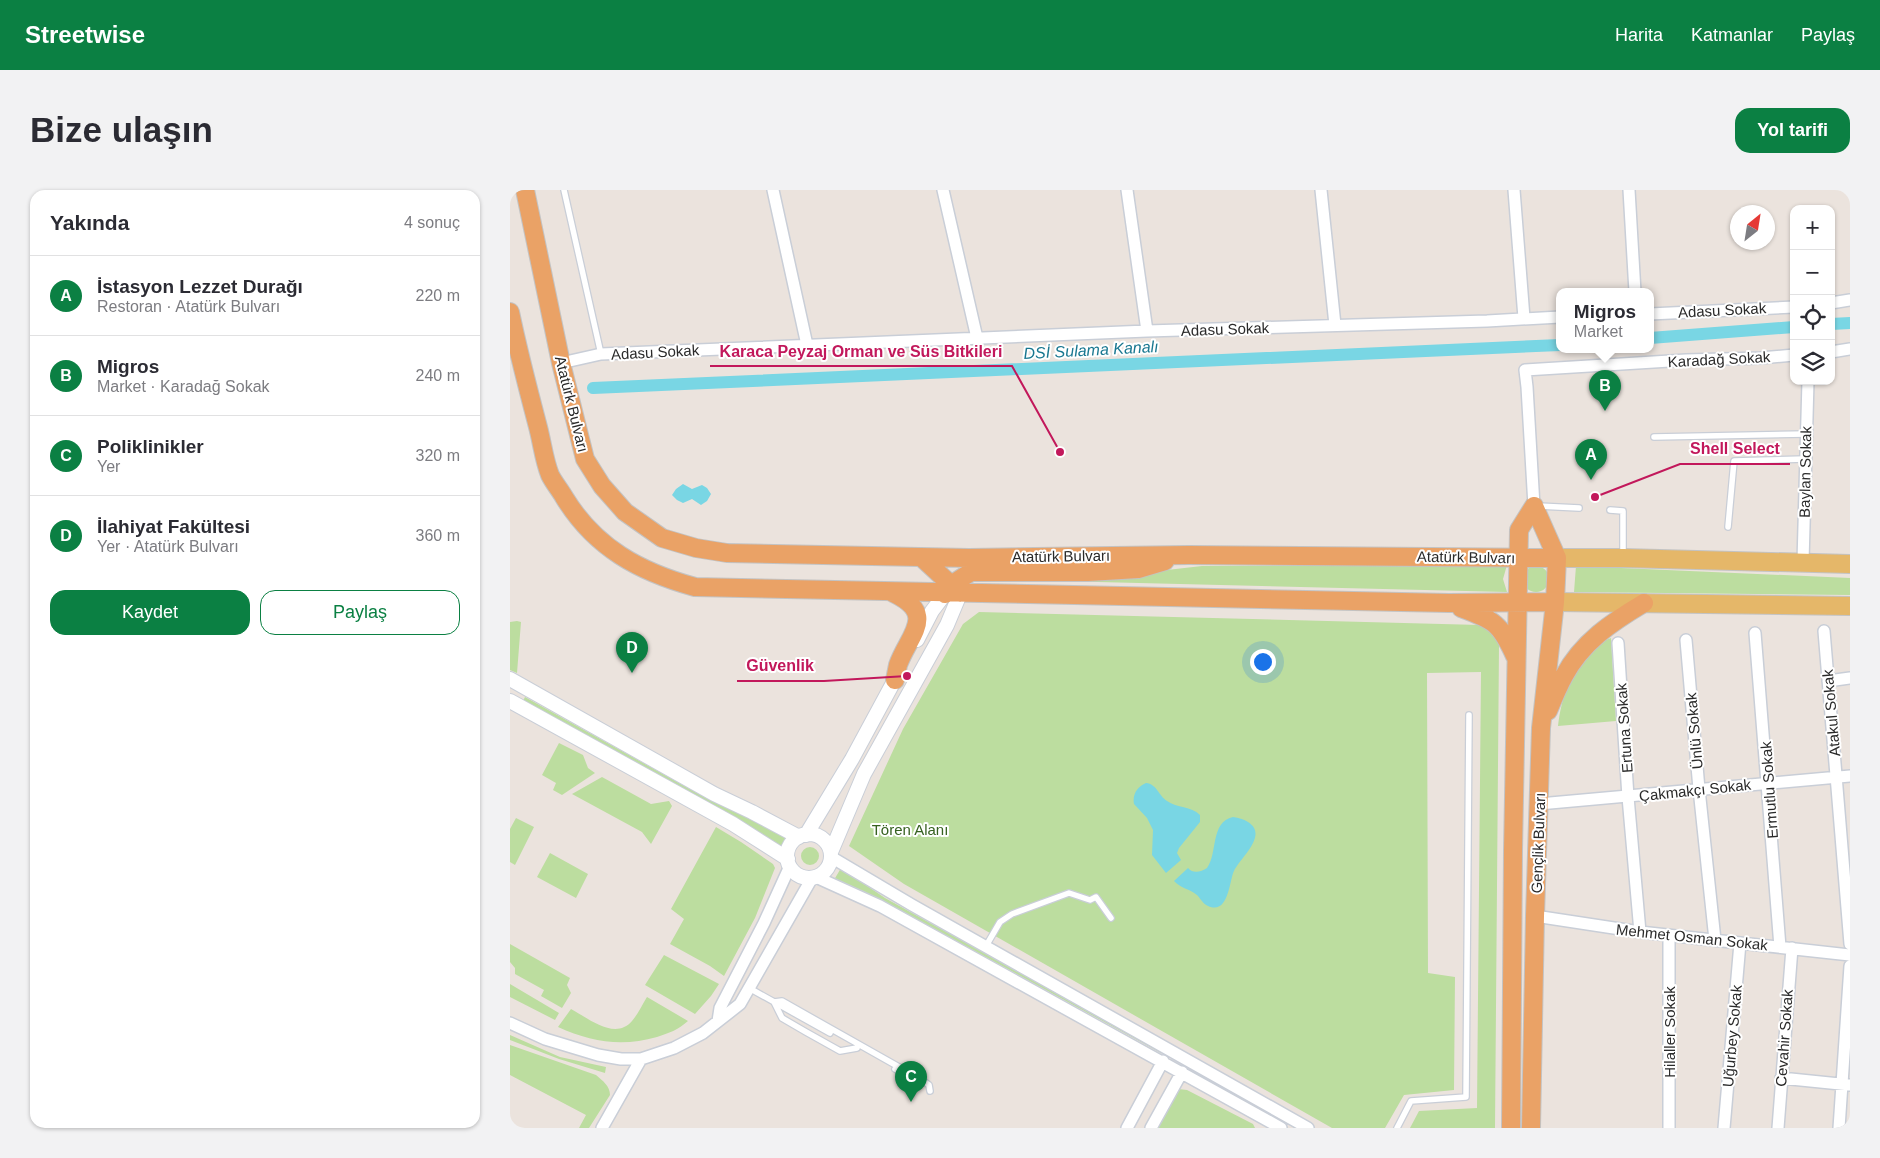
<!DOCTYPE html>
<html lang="tr">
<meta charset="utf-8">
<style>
body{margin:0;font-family:Arial,sans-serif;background:#f2f2f3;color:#2b2b33}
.controls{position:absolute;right:15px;top:15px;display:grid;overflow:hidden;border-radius:10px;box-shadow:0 1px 4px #0004}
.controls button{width:45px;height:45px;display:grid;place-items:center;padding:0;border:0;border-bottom:1px solid #e1e1e2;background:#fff;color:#2b2b33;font:25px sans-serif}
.compass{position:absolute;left:1220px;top:15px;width:45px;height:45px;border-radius:50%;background:#fff;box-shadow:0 1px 4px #0004;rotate:30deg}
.you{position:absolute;left:752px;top:471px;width:18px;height:18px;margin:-12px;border:4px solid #fff;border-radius:50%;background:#1a73e8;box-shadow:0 0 0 8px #1a73e833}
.badge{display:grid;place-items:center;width:32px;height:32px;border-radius:50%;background:#0b8043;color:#fff;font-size:16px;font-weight:700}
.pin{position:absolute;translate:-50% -41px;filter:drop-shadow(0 1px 2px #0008)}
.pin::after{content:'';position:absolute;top:26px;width:18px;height:15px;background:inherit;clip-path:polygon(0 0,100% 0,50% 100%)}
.popup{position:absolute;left:1046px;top:98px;width:98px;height:65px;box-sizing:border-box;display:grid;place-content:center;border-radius:10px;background:#fff;filter:drop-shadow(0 1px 4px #0005);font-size:16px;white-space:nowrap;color:#7c7c81}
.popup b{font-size:19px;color:#2b2b33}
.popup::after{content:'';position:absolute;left:50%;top:100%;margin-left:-10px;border:10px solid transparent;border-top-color:#fff}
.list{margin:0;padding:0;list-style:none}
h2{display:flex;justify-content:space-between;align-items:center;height:65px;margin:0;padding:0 20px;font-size:21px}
h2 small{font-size:16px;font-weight:400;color:#7c7c81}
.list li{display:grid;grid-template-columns:32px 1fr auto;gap:15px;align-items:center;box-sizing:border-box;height:80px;padding:0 20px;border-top:1px solid #e1e1e2}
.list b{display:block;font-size:19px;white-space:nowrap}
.list p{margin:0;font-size:16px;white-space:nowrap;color:#7c7c81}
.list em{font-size:16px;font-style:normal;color:#7c7c81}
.actions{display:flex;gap:10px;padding:15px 20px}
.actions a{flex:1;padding:11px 0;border:1px solid #0b8043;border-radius:15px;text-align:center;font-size:18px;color:#0b8043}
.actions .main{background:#0b8043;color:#fff}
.icon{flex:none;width:28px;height:28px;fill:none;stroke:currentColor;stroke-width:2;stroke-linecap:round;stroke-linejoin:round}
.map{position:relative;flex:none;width:1340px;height:938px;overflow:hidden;border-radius:15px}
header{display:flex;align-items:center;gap:30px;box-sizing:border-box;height:70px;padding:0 25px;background:#0b8043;color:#fff}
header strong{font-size:24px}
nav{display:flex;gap:28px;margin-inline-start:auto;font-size:18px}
.intro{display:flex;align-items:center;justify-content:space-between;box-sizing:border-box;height:120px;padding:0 30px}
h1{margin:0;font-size:35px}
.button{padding:12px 22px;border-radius:15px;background:#0b8043;color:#fff;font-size:18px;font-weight:700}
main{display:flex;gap:30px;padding:0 30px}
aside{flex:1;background:#fff;border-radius:15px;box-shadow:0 1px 4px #0004}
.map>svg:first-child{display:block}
.green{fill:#bcdd9f}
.water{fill:#79d6e4}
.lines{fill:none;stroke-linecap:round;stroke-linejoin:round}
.canal{stroke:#79d6e4;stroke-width:12}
.service-casing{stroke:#c9ced7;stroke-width:8}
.minor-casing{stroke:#c9ced7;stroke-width:14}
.tertiary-casing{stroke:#c9ced7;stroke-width:16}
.primary-casing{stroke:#c3c3c3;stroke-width:20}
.trunk-casing{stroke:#c3c3c3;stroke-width:20}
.service{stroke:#fff;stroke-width:5.5}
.minor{stroke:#fff;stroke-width:11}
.tertiary{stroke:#fff;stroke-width:14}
.primary{stroke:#e5b769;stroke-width:18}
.trunk{stroke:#eaa266;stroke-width:18}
.labels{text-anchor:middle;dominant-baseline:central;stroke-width:4;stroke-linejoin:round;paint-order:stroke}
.street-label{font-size:15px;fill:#2a2a2a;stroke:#fff}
.park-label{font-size:15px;fill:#366120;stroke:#fff}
.water-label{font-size:16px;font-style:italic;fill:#197790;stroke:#fff}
.leader{fill:none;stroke:#c2185b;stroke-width:2}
.callout-dot{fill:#c2185b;stroke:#fff;stroke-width:2}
.callout-label{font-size:16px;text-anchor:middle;font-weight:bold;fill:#c2185b;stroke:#fff;stroke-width:4;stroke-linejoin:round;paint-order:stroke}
</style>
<header>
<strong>Streetwise</strong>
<nav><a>Harita</a><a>Katmanlar</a><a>Paylaş</a></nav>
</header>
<div class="intro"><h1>Bize ulaşın</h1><a class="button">Yol tarifi</a></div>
<main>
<aside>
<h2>Yakında<small>4 sonuç</small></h2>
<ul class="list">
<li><span class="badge">A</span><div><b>İstasyon Lezzet Durağı</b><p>Restoran · Atatürk Bulvarı</p></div><em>220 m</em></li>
<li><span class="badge">B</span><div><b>Migros</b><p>Market · Karadağ Sokak</p></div><em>240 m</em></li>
<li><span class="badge">C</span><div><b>Poliklinikler</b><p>Yer</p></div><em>320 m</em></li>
<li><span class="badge">D</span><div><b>İlahiyat Fakültesi</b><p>Yer · Atatürk Bulvarı</p></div><em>360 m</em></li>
</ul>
<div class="actions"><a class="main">Kaydet</a><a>Paylaş</a></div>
</aside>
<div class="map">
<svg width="1340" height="938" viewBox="0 0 1340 938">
<rect width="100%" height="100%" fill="#ebe3dd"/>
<path class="green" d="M997,375l-4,14 4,13 -533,-13 158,-5 70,-8z
M1013 389a13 13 0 1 1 26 0a13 13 0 1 1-26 0Z
M1066,376l274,12v17l-276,-3z
M469,422l501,13c9,5 17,10 19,20l-4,483h-85l9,-17 58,-3 4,-436 -54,1 1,300 27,4 -1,113 -50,5 -19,33h-53l-428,-244 -55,-38 54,-117 60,-105z
M7,431l4,1 -4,51 -7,-3v-48z
M1101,448l5,83 -58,5c4,-32 12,-51 34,-74 6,-6 10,-11 19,-14z
M15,507l174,97 88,43 -7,13 -257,-149z
M49,553l24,12 5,13 7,5 -33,22 -9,-5 3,-7 -14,-8z
M92,587l49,27 18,-3 3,5 -21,38 -9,-12 -70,-38z
M6,628l18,9 -19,38 -5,-3v-33z
M206,637l25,15 32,22 2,4 -20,50 -31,58 -14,-10 -40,-22 14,-25 -13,-10z
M291 666a9 9 0 1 1 18 0a9 9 0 1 1-18 0Z
M40,663l38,21 -12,24 -39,-21z
M331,678l44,30 278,153 -2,2 -278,-152 -31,-15 -18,-6z
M0,754l60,34 -3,7 4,8 -9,15 -21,-12 3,-6 -29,-16v-6l-5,-6z
M154,765l55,29 -8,12 -16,18 -50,-29z
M0,794l49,29 -4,7 -45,-23z
M137,807l41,24c-10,9 -19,12 -31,16 -35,10 -66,5 -99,-10l13,-18c17,9 44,32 61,12 6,-7 10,-16 15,-24z
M0,845l50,22 46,10 -1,6 -46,-14 -49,-19z
M0,855l86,30c7,6 14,11 14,20l-21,33h-10l7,-13 -76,-40z
M668,899l9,1 66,34 2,4h-98z"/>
<path class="water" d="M173,294l9,5 10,-4 5,3 4,6 -4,7 -6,4 -9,-6 -9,4 -6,-3 -5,-5 4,-6z
M636,593c11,1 12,12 21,18 10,7 24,5 33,14v7l-21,26 -2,5 4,7 -15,13 -14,-18 1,-25 -6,-12 -13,-14c-2,-10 4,-18 12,-21z
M723,627c6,1 10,2 15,5 21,13 -8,36 -14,49 -5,10 -5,44 -26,35 -5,-2 -7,-7 -11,-11 -7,-6 -17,-7 -23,-14l14,-13c5,6 13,4 19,0 11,-15 3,-46 26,-51z"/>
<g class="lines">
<path class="canal" d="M1321,134l19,-1
M1140,148l144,-11
M83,198l967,-43"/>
<g class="service-casing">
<path id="service" d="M54,0l37,164
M1144,247l152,-3
M1028,316l41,2
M1100,320l13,1v45
M1218,337l6,-66 71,-2
M476,756l14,-24 12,-8 57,-21 21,7 6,-3 15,21
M239,798l81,45
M347,858l-17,3 -34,-19 -24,-14 -8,-16 8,-1 140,79
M385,879l6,3 3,9
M401,890h11l7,5 1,6
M887,938l14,-27 55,-4 3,-382"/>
</g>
<g class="minor-casing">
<path id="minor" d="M263,0l34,155
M433,0l34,148
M617,0l20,141
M811,0l14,135
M1004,0l10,128
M1119,0l6,102
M1321,113l19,-3
M1140,124l144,-7
M1321,162l19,-3
M51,173l40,-9 546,-23 340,-10 73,-4
M1024,316l-7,-119 -2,-17 161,-10 74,-2 34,-3
M1293,372l5,-181
M1314,441l26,313
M1245,443l25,314
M1176,450l13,149 16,151
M1108,453l10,154 12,135
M1318,491l22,-3
M1029,614l311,-28
M321,667l81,48 396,223
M306,687l64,29 401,222
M1025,726l105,16 210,23
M1159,746v192
M208,831l2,-13 44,-85 26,-57
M0,833l35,16 53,16 23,4h20l33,-11 29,-15 37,-29 72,-126
M1271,888l69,7
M92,938l39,-69
M617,938l36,-67
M641,938l31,-56
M1214,938l16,-185
M1268,938l14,-180
M1329,938l11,-162"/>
</g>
<g class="tertiary-casing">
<path id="tertiary" d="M407,450l15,-29 13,-17
M0,489l204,115 38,18 47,25
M0,511l223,123 55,35
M277 666a22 22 0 1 1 44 0a22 22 0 1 1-44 0Z
M296,645l46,-76 47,-87
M321,662l33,-78 83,-149 13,-31"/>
</g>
<g class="primary-casing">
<path id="primary" d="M1047,368h66l227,6
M1045,412l295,4"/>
</g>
<g class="trunk-casing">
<path id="trunk" d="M15,0l36,173 24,96 17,27 23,26 37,26 34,10 31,5 242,5 220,-3 368,3
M0,122c8,39 18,77 28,115 4,15 6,33 12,48 4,8 10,15 14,22 31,51 76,75 131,90l754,16 106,-1
M411,367l39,36
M381,402c48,22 18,42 7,73 -1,5 -2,10 -3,15
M435,404l6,-9 20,-13h117l50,-3 27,-8
M951,418c33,12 39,15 54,48
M1038,521c5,-12 10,-24 16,-35 18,-34 48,-54 80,-73
M1001,938l2,-277 6,-321 15,-24
M1021,938l4,-212 6,-188 14,-126 2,-44 -23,-52"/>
</g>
<use href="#service" class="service"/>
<use href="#minor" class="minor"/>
<use href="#tertiary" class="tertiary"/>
<use href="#primary" class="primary"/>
<use href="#trunk" class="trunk"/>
</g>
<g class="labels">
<g class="street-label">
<text transform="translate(1212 120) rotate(-3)">Adasu Sokak</text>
<text transform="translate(715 139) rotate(-2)">Adasu Sokak</text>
<text transform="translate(145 162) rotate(-3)">Adasu Sokak</text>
<text transform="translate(1209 169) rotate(-3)">Karadağ Sokak</text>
<text transform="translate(62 214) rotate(76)">Atatürk Bulvarı</text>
<text transform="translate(1295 282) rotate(-89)">Baylan Sokak</text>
<text transform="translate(551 366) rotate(-1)">Atatürk Bulvarı</text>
<text transform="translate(956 367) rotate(1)">Atatürk Bulvarı</text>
<text transform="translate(1321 523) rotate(-95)">Atakul Sokak</text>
<text transform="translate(1114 538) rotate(-94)">Ertuna Sokak</text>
<text transform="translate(1184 541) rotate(-95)">Ünlü Sokak</text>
<text transform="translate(1185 600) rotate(-6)">Çakmakçı Sokak</text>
<text transform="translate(1259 600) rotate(-94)">Ermutlu Sokak</text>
<text transform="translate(1028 653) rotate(-88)">Gençlik Bulvarı</text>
<text transform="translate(1182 747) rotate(6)">Mehmet Osman Sokak</text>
<text transform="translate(1159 842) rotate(-90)">Hilaller Sokak</text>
<text transform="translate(1222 846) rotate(-85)">Uğurbey Sokak</text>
<text transform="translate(1274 848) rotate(-86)">Cevahir Sokak</text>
</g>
<g class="park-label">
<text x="400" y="639">Tören Alanı</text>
</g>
<g class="water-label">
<text transform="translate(581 160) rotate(-3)">DSİ Sulama Kanalı</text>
</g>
</g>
<path class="leader" d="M550 262L502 176H200M1085 307L1170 274H1280M397 486L314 491H227"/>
<g class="callout-dot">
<circle cx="550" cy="262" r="5"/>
<circle cx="1085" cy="307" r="5"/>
<circle cx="397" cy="486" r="5"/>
</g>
<g class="callout-label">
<text x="351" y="167">Karaca Peyzaj Orman ve Süs Bitkileri</text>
<text x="1225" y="264">Shell Select</text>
<text x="270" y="481">Güvenlik</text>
</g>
</svg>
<div class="controls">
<button>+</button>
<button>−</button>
<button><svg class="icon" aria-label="locate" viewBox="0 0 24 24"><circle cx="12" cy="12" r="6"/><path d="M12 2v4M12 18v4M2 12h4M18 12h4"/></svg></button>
<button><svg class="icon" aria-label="layers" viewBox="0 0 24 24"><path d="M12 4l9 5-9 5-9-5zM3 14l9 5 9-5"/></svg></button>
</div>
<svg class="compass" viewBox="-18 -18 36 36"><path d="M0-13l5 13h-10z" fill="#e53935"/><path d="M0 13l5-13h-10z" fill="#7c7c81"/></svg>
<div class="you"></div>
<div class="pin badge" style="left:1081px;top:290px">A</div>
<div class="pin badge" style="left:1095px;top:221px">B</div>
<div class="popup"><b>Migros</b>Market</div>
<div class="pin badge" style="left:401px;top:912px">C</div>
<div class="pin badge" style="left:122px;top:483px">D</div>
</div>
</main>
